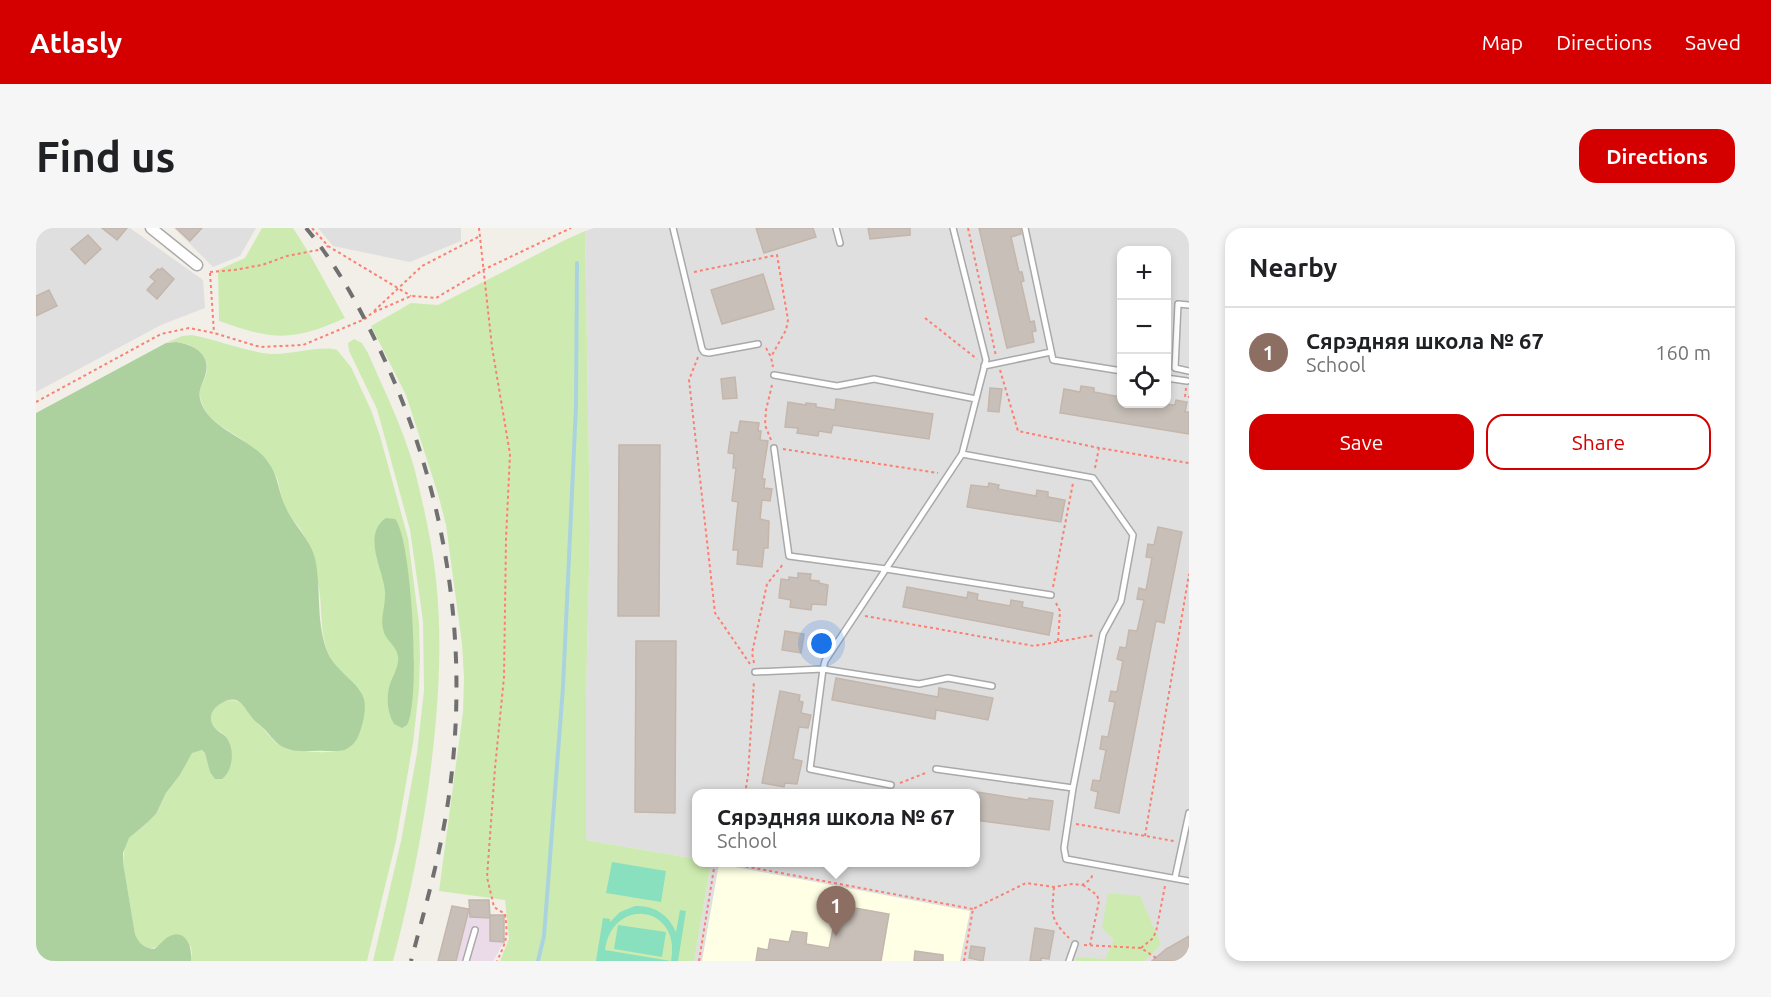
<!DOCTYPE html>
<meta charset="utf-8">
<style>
body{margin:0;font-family:Ubuntu,sans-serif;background:#f6f6f6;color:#202124}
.controls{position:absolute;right:18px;top:18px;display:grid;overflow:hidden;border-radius:12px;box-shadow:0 3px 9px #0003}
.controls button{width:54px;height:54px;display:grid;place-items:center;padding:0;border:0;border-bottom:2px solid #e0e0e0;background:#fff;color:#202124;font:30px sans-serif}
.you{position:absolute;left:786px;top:416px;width:21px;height:21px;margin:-15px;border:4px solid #fff;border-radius:50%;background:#1a73e8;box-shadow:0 0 0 9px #1a73e833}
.badge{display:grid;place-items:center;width:39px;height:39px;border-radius:50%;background:#d40000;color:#fff;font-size:20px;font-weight:700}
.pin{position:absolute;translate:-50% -50px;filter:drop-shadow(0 2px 3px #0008)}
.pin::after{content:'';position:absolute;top:32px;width:21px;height:18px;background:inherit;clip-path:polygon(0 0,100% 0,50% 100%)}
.popup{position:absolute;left:656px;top:561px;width:288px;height:78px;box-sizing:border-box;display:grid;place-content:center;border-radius:12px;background:#fff;filter:drop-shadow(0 2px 4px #0005);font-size:20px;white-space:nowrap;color:#757577}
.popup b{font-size:22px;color:#202124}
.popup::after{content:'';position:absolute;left:50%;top:100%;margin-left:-12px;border:12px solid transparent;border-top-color:#fff}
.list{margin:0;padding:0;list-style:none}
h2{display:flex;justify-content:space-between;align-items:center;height:78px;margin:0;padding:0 24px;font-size:26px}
h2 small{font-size:20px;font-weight:400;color:#757577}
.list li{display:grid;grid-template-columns:39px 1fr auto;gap:18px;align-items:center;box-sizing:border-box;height:90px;padding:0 24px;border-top:2px solid #e0e0e0}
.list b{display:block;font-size:22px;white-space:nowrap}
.list p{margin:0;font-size:20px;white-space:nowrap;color:#757577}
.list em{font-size:20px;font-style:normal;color:#757577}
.actions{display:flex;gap:12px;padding:18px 24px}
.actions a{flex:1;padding:14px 0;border:2px solid #d40000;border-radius:18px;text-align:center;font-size:21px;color:#d40000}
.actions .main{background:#d40000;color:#fff}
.icon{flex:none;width:33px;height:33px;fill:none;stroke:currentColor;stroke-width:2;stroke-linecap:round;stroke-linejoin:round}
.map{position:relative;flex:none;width:1153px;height:733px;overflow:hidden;border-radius:18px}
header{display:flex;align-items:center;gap:36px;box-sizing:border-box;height:84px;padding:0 30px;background:#d40000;color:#fff}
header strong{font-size:28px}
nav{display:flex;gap:33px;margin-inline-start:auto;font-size:21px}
.intro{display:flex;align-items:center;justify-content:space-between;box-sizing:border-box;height:144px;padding:0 36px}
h1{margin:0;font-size:42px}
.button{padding:15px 27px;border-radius:18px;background:#d40000;color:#fff;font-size:21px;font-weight:700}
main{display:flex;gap:36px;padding:0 36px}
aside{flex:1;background:#fff;border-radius:18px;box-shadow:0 3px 9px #0003}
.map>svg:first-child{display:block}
.residential{fill:#e0dfdf;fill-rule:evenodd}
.industrial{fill:#ebdbe8}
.education{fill:#ffffe5}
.grass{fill:#cdebb0}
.forest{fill:#add19e}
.pitch{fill:#88e0be}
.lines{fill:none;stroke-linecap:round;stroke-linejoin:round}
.stream{stroke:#aad3df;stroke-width:4}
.building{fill:#c7bfb8;stroke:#c4b6ab;stroke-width:1.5}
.service-casing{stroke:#a9a9a9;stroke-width:8}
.minor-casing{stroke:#a9a9a9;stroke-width:13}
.path{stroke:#fa8072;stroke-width:2;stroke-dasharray:3 3;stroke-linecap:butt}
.service{stroke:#fff;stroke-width:5}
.minor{stroke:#fff;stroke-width:10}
.rail{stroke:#707070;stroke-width:4;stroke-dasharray:12 12;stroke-linecap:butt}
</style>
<header>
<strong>Atlasly</strong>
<nav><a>Map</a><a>Directions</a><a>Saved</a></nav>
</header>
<div class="intro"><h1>Find us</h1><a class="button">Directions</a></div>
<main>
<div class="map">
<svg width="1153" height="733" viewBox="0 0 1153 733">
<rect width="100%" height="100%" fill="#f2efe9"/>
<path class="residential" d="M0,0h94l73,52 2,28 -44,17 -125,67z
M138,0h82l-16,28 -27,11z
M282,0h143v13l-51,21 -77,-16z
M558,0h595v733h-495l17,-98 265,-1v-68h-280v65l-110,-19v-146l4,-164 -5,-299zM1086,22h44v154h-44z"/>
<path class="industrial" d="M433,672h20l1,15h14v27l-11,19h-55l14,-55 17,3z"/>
<path class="education" d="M683,636l251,47 -10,50h-258z"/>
<path class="grass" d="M226,0h31l16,25 36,65c-53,24 -72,22 -126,3l-1,-51 27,-12z
M549,3l5,299 -4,164v146l110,19v3l15,1 -17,98h-194l9,-22 -4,-39 -66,-9 24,-179 1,-35 -2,-33 -16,-119 -8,-31 -32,-99 -35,-69 40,-23 27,2 127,-65z
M156,107c26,5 52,16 79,19 21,1 49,-9 66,-4l14,17 20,43 9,26 28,102 11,85 1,33 -1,33 -6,54 -17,98 -29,120h-176l1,-7 -1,-7 -26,-8c-12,14 -23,13 -30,-5l-12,-72 2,-17 4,-7 19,-16 8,-8 10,-21 14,-18 12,-23 10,-2 3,3 3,5 2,14 21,-23c-1,-4 -2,-9 -5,-12 -5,-7 -14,-7 -15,-16 -2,-15 16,-25 28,-19 8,3 10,11 15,17 2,4 6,6 9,9 4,5 8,10 12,14 13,11 67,15 78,2 7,-9 10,-22 11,-34 3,-19 -15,-28 -25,-40 -5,-6 -9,-12 -12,-20 -8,-22 -4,-44 -9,-67 -2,-13 -9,-36 -14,-48 -6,-10 -15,-19 -20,-30 -4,-10 -4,-22 -9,-31 -7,-11 -20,-24 -31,-33 -13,-10 -34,-18 -41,-35 -9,-19 4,-23 4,-39 -1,-19 -25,-28 -41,-24l16,-7z
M318,111l8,4 6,10c16,37 35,75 46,114 9,36 18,75 22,112 5,47 4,94 0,140 -7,82 -22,163 -43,242h-20l28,-120 16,-88 7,-63 -1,-69 -13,-91 -33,-121 -28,-58 -1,-8z
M1072,665l32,3 21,48 -16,17h-69v-4l29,2 9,-19 -12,-12z"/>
<path class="forest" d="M140,114c16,2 34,11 30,30 -3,14 -11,19 -3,35 12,24 50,33 65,55 11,14 10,31 18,46 9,19 27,34 30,55 5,30 0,62 12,90 9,20 31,29 36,46 3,11 -2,30 -7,40 -9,14 -18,12 -32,12 -16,-1 -29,3 -44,-5 -8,-5 -12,-13 -19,-19 -2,-2 -5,-4 -7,-6 -11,-11 -14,-30 -35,-17 -10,6 -13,18 -3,26 3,3 7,4 10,8 8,12 6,33 -5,41h-7l-5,-7 -5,-19 -3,-3 -10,3 -12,22 -14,18 -10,21 -8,8 -19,16 -6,15v9l12,72c4,9 8,14 19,15 6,-4 9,-10 16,-13 16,-8 23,13 21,25h-155v-548l130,-70z
M350,290l9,1c17,19 26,183 12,206l-5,3 -8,-4c-7,-12 -8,-27 -4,-40 3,-9 9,-17 8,-27 -1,-12 -13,-16 -15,-28 -3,-11 3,-24 2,-37 -1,-21 -24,-57 1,-74z"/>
<path class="pitch" d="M576,634l54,9 -5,31 -55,-9z
M599,678c19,-1 33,8 41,26l4,-22 6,1 -8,50h-7c11,-55 -58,-66 -66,-11l66,11h-75l7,-43 7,1v3l10,-10z
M582,697l48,7 -4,25 -48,-8z"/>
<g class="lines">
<path class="stream" d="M502,733l6,-25 19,-249 13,-281 1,-143"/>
</g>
<path class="building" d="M66,0h25l-10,12z
M140,0h26l-12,13z
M720,0h57l3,9 -52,16z
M832,0h42v7l-40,4z
M943,0h41l1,6 -10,3 8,35h3l2,9 -3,1 9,40 4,-1 2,10 -4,1 2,10 -27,6z
M52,7l13,14 -16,15 -14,-15z
M126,40l12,11 -17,20 -10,-9 8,-9 -5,-4 8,-8 2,1z
M727,46l11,35 -52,15 -11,-34z
M13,62l8,16 -21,10v-20z
M699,149l2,21 -14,1 -2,-20z
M1045,158l13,2v4l26,5 2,7h41l12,1 1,-5 11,2 -2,10h4v22l-129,-21 4,-24 16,3z
M954,160l12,1 -3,23 -11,-1z
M800,171l97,15 -4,25 -96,-14 -2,8 -12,-2 -1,5 -21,-3 1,-5 -13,-1 3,-25 18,3v-2l10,1v3l19,3z
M704,193l19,2 -1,8h3l-1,9 8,1 -6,38h3l-1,9 8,1 -2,12 -8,-1 -2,19 9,2 -1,27h-4l-2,19 -25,-3 1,-14h-5l5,-48 -6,-1 4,-33h-3l1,-14 -6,-1 3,-21 7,1z
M583,217h41l-1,171h-41z
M953,255l10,2 -1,4 38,7 1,-6 11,2v5l17,3 -4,22 -94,-15 4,-22 17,2z
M1122,299l24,5 -18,91 -8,-2 -37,192 -24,-5 3,-16 -7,-2 2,-10 7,1 6,-31 -6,-1 2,-13 6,1 7,-35 -6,-1 2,-10 6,1 6,-31 -6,-2 3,-12 6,1 3,-18 8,1 7,-31 -7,-1 2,-11 7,2 6,-32 -6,-1 2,-13 6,1z
M762,345l13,1 -1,6 9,1v2l9,2 -2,20 -14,-1 -1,6 -21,-3 1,-7 -12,-2 2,-19 8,1v-3l9,1z
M871,359l60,11 1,-6 10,2 -1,6 33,6 1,-6 12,2 -1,5 31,6 -4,22 -146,-28z
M749,403l19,3 -3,19 -19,-3z
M600,413h40l-1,172 -40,-1z
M800,450l102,19 1,-9 54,10 -5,22 -52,-10 -1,9 -103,-19z
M744,463l20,4 -1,6 4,1 -2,11 10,2 -3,13 -9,-1 -6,32 9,2 -5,23 -12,-1 -1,4 -22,-4z
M941,564l51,8 1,-2 24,3 -4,29 -74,-10v-27z
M433,672h20l1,18 -20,-1z
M802,677l51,9 -8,47h-125l2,-13 10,2 2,-11 19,3 3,-11 15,2 -1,11 23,4z
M416,678l17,3 -13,52h-18z
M454,687h14v27l-14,-1z
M999,700l19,3 -5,28 -8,-1v3h-11z
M1153,708v25h-37l14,-12z
M935,718l14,2 -2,13 -14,-3z
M879,723l28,4v6h-29z"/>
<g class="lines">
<g class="service-casing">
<path id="service" d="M637,0l29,121 2,3 5,1 49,-9
M800,0l4,15
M917,0l33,132 -24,94 131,24 40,57 -12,66 -18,33 -30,154 -9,60 2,11 123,22
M989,0l28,132 69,11
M1153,77l-11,-1 -3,64 14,3
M948,138l67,-14
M738,147l63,11 37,-7 102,20
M1130,150l21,3
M738,220l15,108 97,13 165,26
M719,444l68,-3 96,15 29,-6 44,8
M900,541l137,19
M855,557l-81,-16 13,-100 2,-8 137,-207
M1139,650l14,-65
M430,733l9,-31
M1033,733l6,-17"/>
</g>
<g class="minor-casing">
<path id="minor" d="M115,0l46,37"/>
</g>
<path class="path" d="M276,0l16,18 83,50
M443,0l13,119 18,107 -4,85 -2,138 -9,91 -8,109 7,30 11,7c3,22 2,26 -8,47
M932,0l28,128
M174,44l24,-2 28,-5 25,-9 36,-7 5,-3
M658,44l83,-17 11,65 -2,10 -15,27
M174,45l4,60
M338,83l48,-45 56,-29
M889,90l52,41
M730,120l5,9 2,10
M662,129l-9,23 26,233 35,51
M964,142l18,61 81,17 90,15
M1150,160l-1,9h4
M0,174l125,-68 28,-6 25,5 46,14 43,-2 62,-26 7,-6 39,-17 25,2 49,-29 86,-41
M735,212l-6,-15 1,-15 6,-25
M747,221l155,24
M1059,240l4,-20
M1017,359l20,-104
M1020,375l4,8 -2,30
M829,388l169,30 61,-11
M718,435l-2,-10 15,-69 17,-21
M864,555l28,-11
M709,566l3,-19 6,-94
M1040,596l98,17
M1109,608l44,-262
M686,634l251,47
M1047,657l14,10 2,6 -9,44
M1018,659c-2,27 -5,31 15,51
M1048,717l57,3 15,10
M1105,720l11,-9 4,-7 9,-46
M663,733l16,-99
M928,733l9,-52 53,-26 28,4 18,-3 10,1 9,-6 2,-6"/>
<use href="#service" class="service"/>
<use href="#minor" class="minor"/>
<path class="rail" d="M270,0c30,36 53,78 73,120 68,141 92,299 69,454 -8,54 -23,106 -37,159"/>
</g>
</svg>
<div class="controls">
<button>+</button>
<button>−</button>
<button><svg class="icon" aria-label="locate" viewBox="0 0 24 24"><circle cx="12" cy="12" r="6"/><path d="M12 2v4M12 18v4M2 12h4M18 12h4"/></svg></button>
</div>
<div class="you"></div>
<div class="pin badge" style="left:800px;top:708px;background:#8d6e63">1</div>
<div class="popup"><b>Сярэдняя школа № 67</b>School</div>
</div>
<aside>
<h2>Nearby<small></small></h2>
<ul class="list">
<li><span class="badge" style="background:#8d6e63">1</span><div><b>Сярэдняя школа № 67</b><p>School</p></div><em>160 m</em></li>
</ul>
<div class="actions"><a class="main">Save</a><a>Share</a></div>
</aside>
</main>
